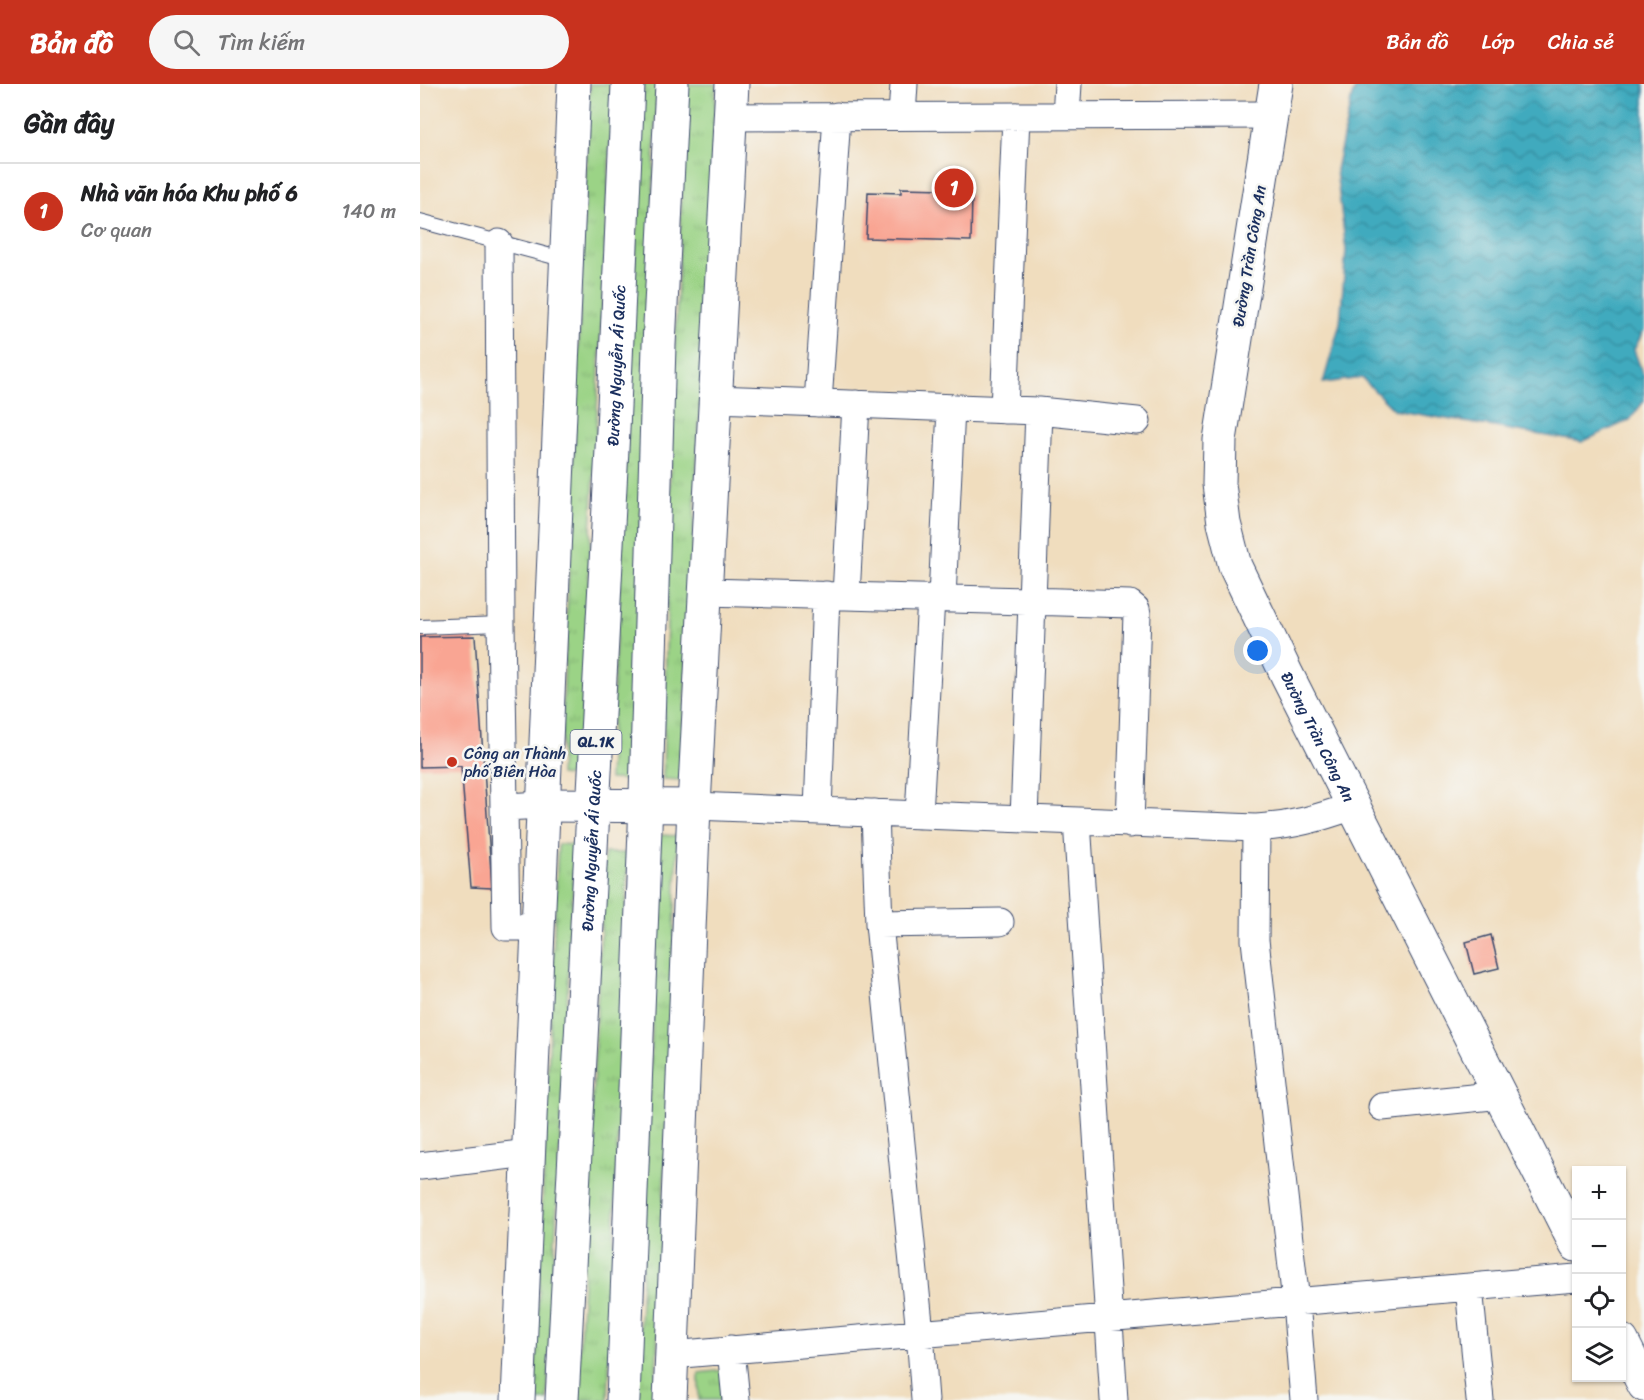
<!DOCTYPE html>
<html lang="vi">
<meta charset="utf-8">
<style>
body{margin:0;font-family:Sriracha,sans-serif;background:#f6f6f6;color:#202124}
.controls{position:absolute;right:18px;bottom:18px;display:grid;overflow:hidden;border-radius:0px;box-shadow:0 2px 4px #0004}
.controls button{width:54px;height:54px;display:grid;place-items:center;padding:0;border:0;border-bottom:2px solid #e0e0e0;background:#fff;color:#202124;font:30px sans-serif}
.you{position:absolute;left:838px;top:567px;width:21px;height:21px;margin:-15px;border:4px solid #fff;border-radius:50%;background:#1a73e8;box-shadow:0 0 0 9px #1a73e833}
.badge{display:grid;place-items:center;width:39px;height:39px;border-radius:50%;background:#c8321e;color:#fff;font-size:20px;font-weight:700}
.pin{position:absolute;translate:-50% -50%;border:3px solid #fff;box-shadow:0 2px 6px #0006}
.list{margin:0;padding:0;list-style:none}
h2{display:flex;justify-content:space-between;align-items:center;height:78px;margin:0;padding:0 24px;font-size:26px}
h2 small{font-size:20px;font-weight:400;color:#757577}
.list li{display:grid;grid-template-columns:39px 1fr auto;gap:18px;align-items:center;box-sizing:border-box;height:96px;padding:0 24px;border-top:2px solid #e0e0e0}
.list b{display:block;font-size:22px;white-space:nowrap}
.list p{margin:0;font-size:20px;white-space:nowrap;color:#757577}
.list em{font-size:20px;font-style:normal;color:#757577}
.icon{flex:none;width:33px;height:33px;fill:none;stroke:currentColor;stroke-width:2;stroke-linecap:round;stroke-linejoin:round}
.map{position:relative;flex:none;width:1224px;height:1316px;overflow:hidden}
header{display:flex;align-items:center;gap:36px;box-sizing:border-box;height:84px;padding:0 30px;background:#c8321e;color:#fff}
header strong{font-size:28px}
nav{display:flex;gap:33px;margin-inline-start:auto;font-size:21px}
.search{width:420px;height:54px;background:#f6f6f6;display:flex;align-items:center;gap:15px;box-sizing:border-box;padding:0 21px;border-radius:33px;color:#757577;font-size:22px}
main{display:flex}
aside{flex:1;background:#fff}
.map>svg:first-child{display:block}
.grass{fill:url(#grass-tufts);stroke:#5b8172;stroke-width:1.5}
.water{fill:url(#water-waves);stroke:#2d6c8e;stroke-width:1.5}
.building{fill:#f9a593}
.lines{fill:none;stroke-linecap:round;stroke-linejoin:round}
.service-casing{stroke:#3b496c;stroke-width:16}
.minor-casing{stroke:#3b496c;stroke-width:29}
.tertiary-casing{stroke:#3b496c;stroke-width:35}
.primary-casing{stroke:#3b496c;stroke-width:35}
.service{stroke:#fff;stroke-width:14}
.minor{stroke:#fff;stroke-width:27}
.tertiary{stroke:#fff;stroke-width:33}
.primary{stroke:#fff;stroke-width:33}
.poi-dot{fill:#c8321e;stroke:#f6f6f2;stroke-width:2}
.labels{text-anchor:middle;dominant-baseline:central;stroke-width:5;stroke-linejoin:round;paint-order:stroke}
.shield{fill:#f6f6f2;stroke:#5d6b8a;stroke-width:1.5}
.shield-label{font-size:15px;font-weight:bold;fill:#1b2f5e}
.street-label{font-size:16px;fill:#1b2f5e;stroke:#f6f6f2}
.poi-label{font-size:16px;fill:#1b2f5e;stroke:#f6f6f2;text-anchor:start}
</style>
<header>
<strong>Bản đồ</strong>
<div class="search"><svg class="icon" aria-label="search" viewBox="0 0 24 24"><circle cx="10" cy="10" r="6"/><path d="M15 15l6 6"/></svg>Tìm kiếm</div>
<nav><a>Bản đồ</a><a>Lớp</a><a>Chia sẻ</a></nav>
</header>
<main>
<aside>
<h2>Gần đây<small></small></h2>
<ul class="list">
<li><span class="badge">1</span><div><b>Nhà văn hóa Khu phố 6</b><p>Cơ quan</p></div><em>140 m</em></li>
</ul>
</aside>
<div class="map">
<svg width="1224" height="1316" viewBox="0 0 1224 1316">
<defs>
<pattern id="grass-tufts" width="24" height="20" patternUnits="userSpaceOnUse" patternTransform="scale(1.5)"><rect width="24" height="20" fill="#9bd386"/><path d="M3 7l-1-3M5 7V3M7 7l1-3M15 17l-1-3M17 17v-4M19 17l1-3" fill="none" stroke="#85b576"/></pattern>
<pattern id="water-waves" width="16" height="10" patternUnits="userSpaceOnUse" patternTransform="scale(1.5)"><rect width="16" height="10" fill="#3faabe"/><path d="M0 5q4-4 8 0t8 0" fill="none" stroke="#348b9e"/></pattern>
</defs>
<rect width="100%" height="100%" fill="#f6f6f2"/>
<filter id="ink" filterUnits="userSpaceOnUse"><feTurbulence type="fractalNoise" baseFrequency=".0167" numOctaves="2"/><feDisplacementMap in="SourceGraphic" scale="12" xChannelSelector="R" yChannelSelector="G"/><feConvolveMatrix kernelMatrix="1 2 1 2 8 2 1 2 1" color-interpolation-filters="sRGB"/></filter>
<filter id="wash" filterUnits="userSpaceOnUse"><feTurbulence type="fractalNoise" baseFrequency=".008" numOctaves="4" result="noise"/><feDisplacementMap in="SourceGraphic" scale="24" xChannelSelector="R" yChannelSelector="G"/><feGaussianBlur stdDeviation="1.35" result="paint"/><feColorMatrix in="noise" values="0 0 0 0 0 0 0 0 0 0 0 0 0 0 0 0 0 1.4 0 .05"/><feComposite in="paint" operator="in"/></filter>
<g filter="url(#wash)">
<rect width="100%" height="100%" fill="#f0ddbe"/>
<path class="grass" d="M170,0h23l-34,693 -19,-2z
M224,0h13l-25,696 -23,-1z
M267,0h29l-35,696 -18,-1 9,-366z
M240,751l18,1 -23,564h-18z
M138,760l17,1 -28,555h-13z
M185,769h23l-20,547h-31z
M305,1286l3,30h-29v-27z"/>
<path class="water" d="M937,0h287v246l-10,20 10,27v24l-14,19 -48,22 -188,-32 -32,-32 -39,5 17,-60 6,-73 -10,-80 16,-74z"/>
<g id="blocks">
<path class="building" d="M481,104l44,1v6h27l-1,46 -105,-3 2,-46 33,1z
M55,552l17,252 -21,-1 -10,-121 -41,1v-130z
M1071,851l8,33 -25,6 -8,-32z"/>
</g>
</g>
<g filter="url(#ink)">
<use href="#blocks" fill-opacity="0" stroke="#3b496c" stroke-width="1.5"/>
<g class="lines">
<g class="service-casing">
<path id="service" d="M0,137l146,39
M0,543l81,-3"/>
</g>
<g class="minor-casing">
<path id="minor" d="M482,32l2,-32
M646,32l2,-32
M310,33l541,-2
M79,159l2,381 3,183 40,-2
M294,315l325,12 98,10
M398,319l19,-287
M584,326l12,-294
M286,508l424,12 6,5 1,5 -7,210
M426,512l10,-192
M522,514l9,-190
M274,722l562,22c36,-2 63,-10 97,-22
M84,723l2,120h32
M398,727l8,-216
M455,729l4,111 41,409 5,67
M499,731l12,-217
M604,735l15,-408
M657,737l37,579
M836,744l-1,112 41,362 8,98
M459,840l121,-2
M962,1023l120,-12
M0,1082l108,-13
M1049,1203l11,113
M311,1265l5,51
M251,1271l905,-77"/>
</g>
<g class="tertiary-casing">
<g id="tertiary">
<path id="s1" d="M856,0l-56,356 -1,44 5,39 11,43 52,109 289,570"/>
<path d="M1202,1257l22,44"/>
</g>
</g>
<g class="primary-casing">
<g id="primary">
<path d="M124,721l150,1"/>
<path d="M98,1316l56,-1316"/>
<path id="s2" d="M142,1316l51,-970 15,-346"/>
<path d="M203,1316l22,-571 14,-484 13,-261"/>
<path d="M250,1316l24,-594 38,-722"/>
</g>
</g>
<use href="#service" class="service"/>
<use href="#minor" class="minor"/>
<use href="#tertiary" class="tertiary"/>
<use href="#primary" class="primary"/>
</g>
</g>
<circle class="poi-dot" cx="32" cy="678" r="6"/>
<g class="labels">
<rect class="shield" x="150.5" y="646" width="51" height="24" rx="4.5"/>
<g class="shield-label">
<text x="176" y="658">QL.1K</text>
</g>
<g class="street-label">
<text transform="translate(829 172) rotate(-81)">Đường Trần Công An</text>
<text stroke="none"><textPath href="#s2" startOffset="1036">Đường Nguyễn Ái Quốc</textPath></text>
<text stroke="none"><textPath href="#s1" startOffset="678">Đường Trần Công An</textPath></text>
<text stroke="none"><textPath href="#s2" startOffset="550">Đường Nguyễn Ái Quốc</textPath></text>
</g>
<g class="poi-label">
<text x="44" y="669">Công an Thành<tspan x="44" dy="18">phố Biên Hòa</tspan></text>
</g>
</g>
</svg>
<div class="controls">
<button>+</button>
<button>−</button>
<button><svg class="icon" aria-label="locate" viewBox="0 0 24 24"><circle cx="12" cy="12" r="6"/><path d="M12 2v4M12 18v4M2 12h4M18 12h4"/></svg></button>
<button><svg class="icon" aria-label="layers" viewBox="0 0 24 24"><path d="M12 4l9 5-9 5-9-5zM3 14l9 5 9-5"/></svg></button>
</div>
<div class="you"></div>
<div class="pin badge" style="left:534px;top:104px">1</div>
</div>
</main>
